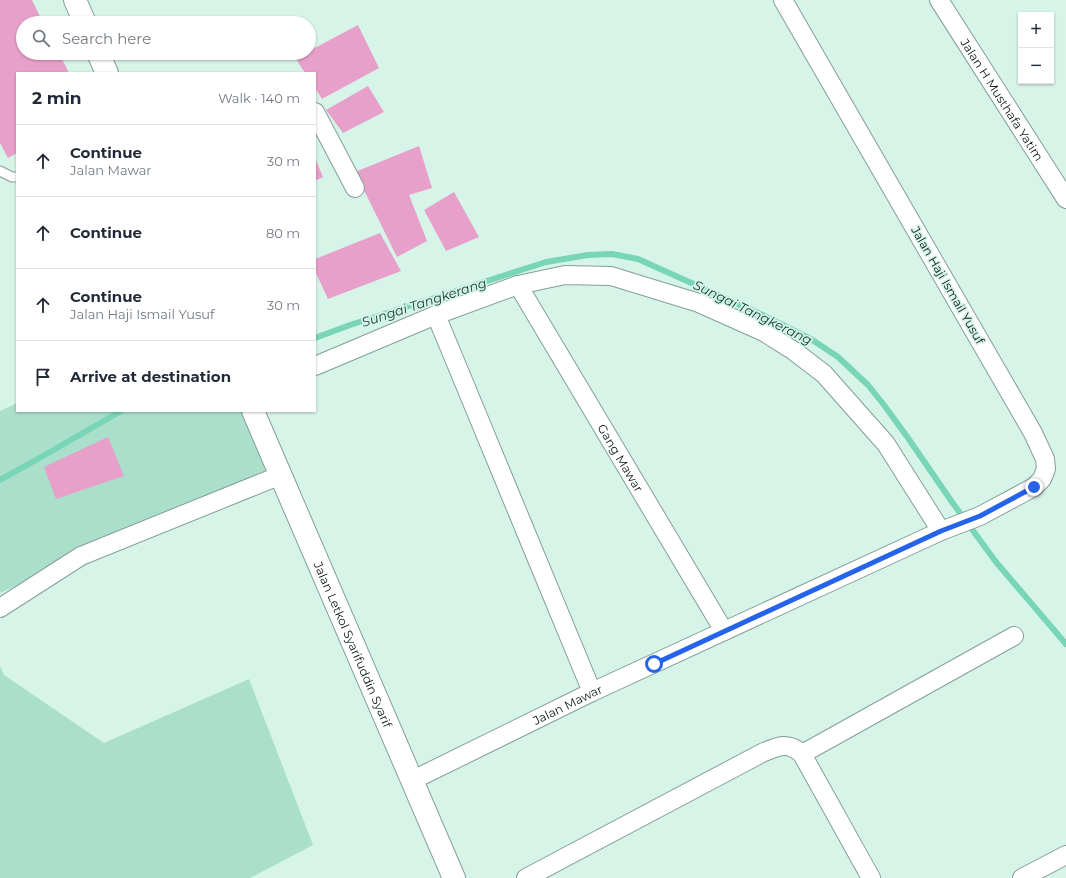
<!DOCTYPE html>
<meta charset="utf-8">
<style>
body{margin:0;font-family:Montserrat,sans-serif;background:#f2f2f3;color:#1f2937}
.controls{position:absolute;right:12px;top:12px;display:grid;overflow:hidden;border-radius:0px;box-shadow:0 1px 3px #0004}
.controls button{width:36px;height:36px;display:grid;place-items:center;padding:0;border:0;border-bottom:1px solid #e0e1e3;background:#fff;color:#1f2937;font:20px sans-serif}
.stop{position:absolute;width:12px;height:12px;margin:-9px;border:3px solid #2563eb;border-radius:50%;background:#fff}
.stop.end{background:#2563eb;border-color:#fff;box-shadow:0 1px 4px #0008}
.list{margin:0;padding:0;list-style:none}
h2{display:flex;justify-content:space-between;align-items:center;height:52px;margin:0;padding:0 16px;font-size:17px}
h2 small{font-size:13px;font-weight:400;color:#747a83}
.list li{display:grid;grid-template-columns:26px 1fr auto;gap:12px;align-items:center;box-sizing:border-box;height:72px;padding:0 16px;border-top:1px solid #e0e1e3}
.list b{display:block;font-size:15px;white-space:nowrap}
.list p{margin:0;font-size:13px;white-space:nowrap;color:#747a83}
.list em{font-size:13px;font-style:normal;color:#747a83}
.icon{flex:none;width:22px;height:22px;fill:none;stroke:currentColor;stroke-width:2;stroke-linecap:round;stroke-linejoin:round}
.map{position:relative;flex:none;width:1066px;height:878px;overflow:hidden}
.search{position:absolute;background:#fff;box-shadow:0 1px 3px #0004;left:16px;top:16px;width:300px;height:44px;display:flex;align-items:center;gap:10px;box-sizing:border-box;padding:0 14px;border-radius:22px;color:#747a83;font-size:15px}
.panel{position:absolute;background:#fff;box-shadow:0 1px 3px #0004;left:16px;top:72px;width:300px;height:340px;border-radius:0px}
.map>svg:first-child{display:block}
.green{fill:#aadfcb}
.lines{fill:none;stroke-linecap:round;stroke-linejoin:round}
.stream{stroke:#78d6b7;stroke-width:6}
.building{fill:#e7a0ca}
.service-casing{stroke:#849f95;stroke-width:11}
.minor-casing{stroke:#849f95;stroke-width:20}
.tertiary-casing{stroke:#849f95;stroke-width:24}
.service{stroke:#fff;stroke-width:9}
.minor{stroke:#fff;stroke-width:18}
.tertiary{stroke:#fff;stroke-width:22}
.route{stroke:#2563eb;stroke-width:5}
.labels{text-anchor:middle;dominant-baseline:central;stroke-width:3.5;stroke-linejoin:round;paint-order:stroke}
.street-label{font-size:12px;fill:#0d1814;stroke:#d7f4e9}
.water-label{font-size:13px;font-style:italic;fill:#0c382c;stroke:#d7f4e9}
</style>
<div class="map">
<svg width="1066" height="878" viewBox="0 0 1066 878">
<rect width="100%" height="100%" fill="#d7f4e9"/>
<path class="green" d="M17,403v8h226l25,61 -268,121v-182z
M0,666l4,9 100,68 145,-64 64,166 -63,33h-250z"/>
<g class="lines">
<path class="stream" d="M315,338l35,-13 196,-63 42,-7 24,-1 26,5 120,54 53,26 27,18 30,28 16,20 24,33 44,64 44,60 70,82
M0,480l43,-24 78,-45"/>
</g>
<path class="building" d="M0,0h32l11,23h-20v30h36l10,20h-52v80l-9,5 -8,-15z
M358,25l21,43 -57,31 -7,-11v-15h-10l-9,-14 10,-6h3v-2z
M368,86l16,26 -41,21 -17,-23z
M419,146l13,42 -23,7 18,46 -30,16 -42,-85z
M315,158l8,19 -8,4z
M454,192l25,45 -33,14 -22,-41z
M380,233l21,38 -73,28 -13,-28v-12z
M108,437l16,39 -68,23 -12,-32z"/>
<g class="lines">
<g class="service-casing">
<path id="service" d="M0,171l12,6h5"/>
</g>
<g class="minor-casing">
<g id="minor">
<path id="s1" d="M939,0l127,199"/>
<path d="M315,112l40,76"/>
<path id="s2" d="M518,285l206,346"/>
<path d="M436,315l156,377"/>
<path d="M315,366l121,-51 82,-30 47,-10 46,1 88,27 65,29 30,19 30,23 62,70 55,87"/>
<path d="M0,608l81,-52 200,-81"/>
<path d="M802,754l212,-118"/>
<path id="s3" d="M413,780l179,-88 349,-161 39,-15 54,-29 8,-8 4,-10 -1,-10 -12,-26 -250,-433"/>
<path d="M526,878l236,-125c16,-7 26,-12 40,1l69,124"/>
<path d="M1022,878l44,-23"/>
</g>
</g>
<g class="tertiary-casing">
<g id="tertiary">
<path d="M75,0l10,23"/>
<path d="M98,53l9,20"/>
<path id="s4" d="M253,411l201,467"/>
</g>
</g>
<use href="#service" class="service"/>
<use href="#minor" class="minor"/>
<use href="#tertiary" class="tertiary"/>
</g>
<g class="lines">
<path class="route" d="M654,664l287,-133 39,-15 54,-29"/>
</g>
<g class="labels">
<g class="street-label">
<text stroke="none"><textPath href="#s1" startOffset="118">Jalan H Musthafa Yatim</textPath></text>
<text transform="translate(948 285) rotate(60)">Jalan Haji Ismail Yusuf</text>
<text stroke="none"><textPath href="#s2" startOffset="201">Gang Mawar</textPath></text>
<text stroke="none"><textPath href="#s4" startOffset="254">Jalan Letkol Syarifuddin Syarif</textPath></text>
<text stroke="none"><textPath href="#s3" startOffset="172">Jalan Mawar</textPath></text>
</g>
<g class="water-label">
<text transform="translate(424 302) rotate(-18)">Sungai Tangkerang</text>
<text transform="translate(753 312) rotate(26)">Sungai Tangkerang</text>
</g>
</g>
</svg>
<div class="controls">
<button>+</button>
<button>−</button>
</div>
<div class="stop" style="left:654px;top:664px"></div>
<div class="stop end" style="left:1034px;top:487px"></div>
<div class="search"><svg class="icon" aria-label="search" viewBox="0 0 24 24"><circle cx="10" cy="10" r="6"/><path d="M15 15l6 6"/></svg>Search here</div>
<section class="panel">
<h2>2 min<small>Walk · 140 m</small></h2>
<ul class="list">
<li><svg class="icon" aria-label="ahead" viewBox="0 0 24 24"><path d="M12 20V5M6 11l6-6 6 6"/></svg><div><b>Continue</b><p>Jalan Mawar</p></div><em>30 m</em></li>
<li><svg class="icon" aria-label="ahead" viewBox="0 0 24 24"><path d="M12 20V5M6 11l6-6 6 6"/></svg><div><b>Continue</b></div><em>80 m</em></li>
<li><svg class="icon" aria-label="ahead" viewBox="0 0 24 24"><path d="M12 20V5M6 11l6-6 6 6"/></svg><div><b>Continue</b><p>Jalan Haji Ismail Yusuf</p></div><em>30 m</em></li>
<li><svg class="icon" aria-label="arrive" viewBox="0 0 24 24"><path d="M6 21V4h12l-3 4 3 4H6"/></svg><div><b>Arrive at destination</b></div></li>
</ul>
</section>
</div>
